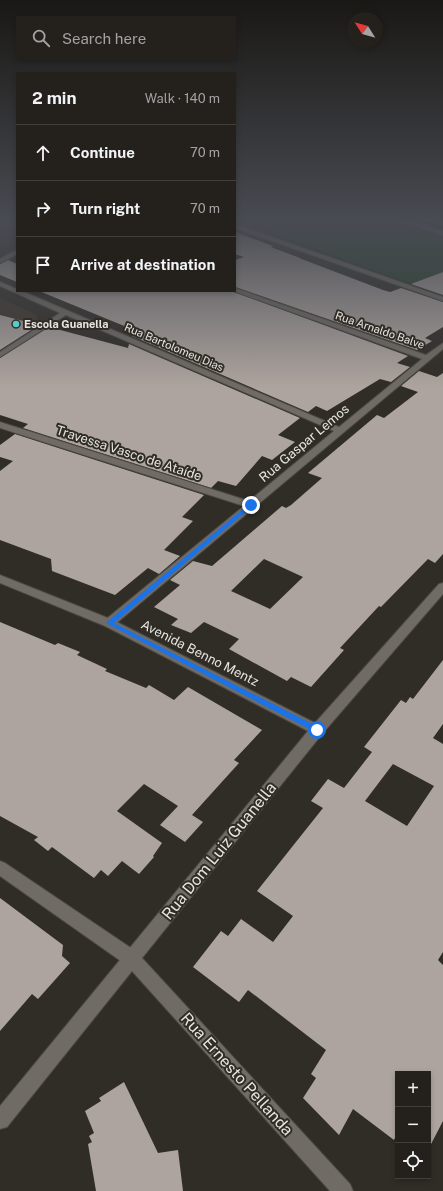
<!DOCTYPE html>
<meta charset="utf-8">
<style>
body{margin:0;font-family:"Public Sans",sans-serif;background:#302e29;color:#f1f3f6}
.controls{position:absolute;right:12px;bottom:12px;display:grid;overflow:hidden;border-radius:0px;box-shadow:0 2px 6px #0003}
.controls button{width:36px;height:36px;display:grid;place-items:center;padding:0;border:0;border-bottom:1px solid #413e3b;background:#24211c;color:#f1f3f6;font:20px sans-serif}
.compass{position:absolute;left:347px;top:12px;width:36px;height:36px;border-radius:50%;background:#24211c;box-shadow:0 2px 6px #0003;rotate:307deg}
.stop{position:absolute;width:12px;height:12px;margin:-9px;border:3px solid #1a73e8;border-radius:50%;background:#fff}
.stop.end{background:#1a73e8;border-color:#fff;box-shadow:0 1px 4px #0008}
.list{margin:0;padding:0;list-style:none}
h2{display:flex;justify-content:space-between;align-items:center;height:52px;margin:0;padding:0 16px;font-size:17px}
h2 small{font-size:13px;font-weight:400;color:#a3a3a3}
.list li{display:grid;grid-template-columns:26px 1fr auto;gap:12px;align-items:center;box-sizing:border-box;height:56px;padding:0 16px;border-top:1px solid #413e3b}
.list b{display:block;font-size:15px;white-space:nowrap}
.list em{font-size:13px;font-style:normal;color:#a3a3a3}
.icon{flex:none;width:22px;height:22px;fill:none;stroke:currentColor;stroke-width:2;stroke-linecap:round;stroke-linejoin:round}
.map{position:relative;flex:none;width:443px;height:1191px;overflow:hidden}
.search{position:absolute;background:#24211c;box-shadow:0 2px 6px #0003;left:16px;top:16px;width:220px;height:44px;display:flex;align-items:center;gap:10px;box-sizing:border-box;padding:0 14px;border-radius:0px;color:#a3a3a3;font-size:15px}
.panel{position:absolute;background:#24211c;box-shadow:0 2px 6px #0003;left:16px;top:72px;width:220px;height:220px;border-radius:0px}
.map>svg:first-child{display:block}
.built{fill:#3d352a}
.green{fill:#26422a}
.lines{fill:none;stroke-linecap:round;stroke-linejoin:round}
.stream{fill:#071c20;fill-rule:evenodd}
.building{fill:#ada49f;fill-rule:evenodd}
.minor-casing{stroke:#4a4741;stroke-width:2}
.tertiary-casing{stroke:#4a4741;stroke-width:2}
.minor{fill:#706b64;fill-rule:evenodd}
.tertiary{fill:#706b64;fill-rule:evenodd}
.route{fill:#1a73e8}
.poi-dot{fill:#52cdcd;stroke:#302c26;stroke-width:1.5}
.labels{text-anchor:middle;dominant-baseline:central;stroke-width:4;stroke-linejoin:round;paint-order:stroke}
.far-poi-label{font-size:11px;font-weight:bold;fill:#e8e5e1;stroke:#302c26;text-anchor:start}
.far-street-label{font-size:11px;fill:#e8e5e1;stroke:#302c26}
.street-label{font-size:13px;fill:#e8e5e1;stroke:#302c26}
.near-street-label{font-size:16px;fill:#e8e5e1;stroke:#302c26}
</style>
<div class="map">
<svg width="443" height="1191" viewBox="0 0 443 1191">
<rect width="100%" height="100%" fill="#302c26"/>
<path class="built" d="M0,298l37,17v5l-37,23z"/>
<path class="green" d="M239,222h161l43,13v60z"/>
<g class="lines">
<path class="stream" d="M424,222h4l15,4v2z"/>
</g>
<path class="building" d="M235,232l38,14 -2,1 29,11h-1l84,32 7,2 11,-4 42,14v25l-18,11 7,3 -15,9 -182,-63v-27l9,-3 -9,-3z
M8,260l9,4v18l-17,-7v-11z
M443,272v23l-32,-11z
M39,291h193l176,65 -11,7 13,4 -19,15 -11,-3 -53,32 -11,-5 -8,6 -176,-76 2,-6z
M0,315l39,10 -39,25z
M49,327l79,21 1,-4 171,74 -22,17 17,7 -23,18 -10,-4 -26,30 -18,-5 -7,7 -188,-60 5,-4 -28,-9v-57z
M419,371l18,6 6,-4v181l-8,9 -7,-4 -47,48 -2,-1 -39,42 4,2 -33,37 -20,-10 -4,4 -58,-32 10,-10 -35,-17 -13,11 -20,-8 7,-6 -24,-12 26,-22 -10,-5 23,-19 19,5 70,-60 4,2 5,-3 31,-27 -14,-5 69,-58 7,3 34,-26 -17,-6zM264,559l39,18 -33,32 -39,-18z
M15,434l189,61 -22,22 11,4 -29,29 16,6 -21,18 -11,-6 -33,27 -63,-24 -1,-12 -51,-19v-69l13,-10 -13,-4v-12z
M0,622l55,23 3,-2 22,9 -3,3 30,14 -2,2 41,17 3,-3 25,15 14,-13 74,43 -28,30 5,3 -47,52 11,7 -18,20 -25,-17 18,-19 -34,-22 -27,27 45,32 -9,13 1,1 -15,17 -17,-13 -14,15 -7,-6 -7,8 -42,-31 -4,4 -14,-11 4,-3 -38,-21z
M443,660v64l-10,14 10,6v208l-5,8 5,5v156l-14,27 -1,-1v-73h-30v57l-4,9 -41,-31 -14,26 -36,-37 13,-20 -5,-4 15,-24 -78,-60 -9,12 -46,-35 28,-36 7,5 13,-17 32,23 20,-26 -36,-25 66,-83 -12,-7 17,-22 16,9 28,-36 -8,-5 37,-47 5,3 4,-6 3,2zM393,764l41,22 -27,40 -42,-25z
M0,898l63,47 -1,11 8,7 -32,36 -6,-5 -32,37z
M124,1082l34,71 20,-3 5,41h-87l-8,-47 4,-2 -3,-6 5,-3 -9,-22 16,-10 -2,-3z"/>
<g class="lines">
<g class="minor-casing">
<path id="minor" d="M17,250v4l-17,9v-4z
M0,282l17,7v2h5l317,136 83,-68 -189,-68h2v-3l191,67 17,-12v6l-330,277h-8l-2,-3 2,-3 139,-114 -244,-78v-6l249,79 85,-70 -268,-116 -66,42v-5l60,-39 -60,-27z
M0,861l5,2 132,89 2,6 -2,6 -6,2 -6,-2 -125,-88z"/>
</g>
<g class="tertiary-casing">
<path id="tertiary" d="M403,222h7l33,9v4z
M235,224l208,73v4l-208,-73z
M0,575l113,45 202,103 124,-139 4,-1v11l-121,140 -180,224 208,226 3,7h-23l-198,-220 -125,156 -7,2v-23l308,-375 -203,-105 -105,-43z"/>
</g>
<use href="#minor" class="minor"/>
<use href="#tertiary" class="tertiary"/>
</g>
<linearGradient id="sky" x2="0" y2="1"><stop stop-color="#1a1815"/><stop offset="0.57" stop-color="#484b52"/><stop offset="1" stop-color="#484b52" stop-opacity="0"/></linearGradient>
<rect width="443" height="388" fill="url(#sky)"/>
<path class="route" d="M249,504l5,1 -140,118 206,105 1,2 -4,3 -211,-110z"/>
<circle class="poi-dot" cx="16" cy="324" r="4"/>
<g class="labels">
<g class="far-poi-label">
<text x="24" y="324">Escola Guanella</text>
</g>
<g class="far-street-label">
<text transform="translate(380 330) rotate(19)">Rua Arnaldo Balve</text>
<text transform="translate(174 347) rotate(23)">Rua Bartolomeu Dias</text>
</g>
<g class="street-label">
<text transform="translate(304 443) rotate(-40)">Rua Gaspar Lemos</text>
<text transform="translate(129 453) rotate(18)">Travessa Vasco de Ataíde</text>
<text transform="translate(200 653) rotate(27)">Avenida Benno Mentz</text>
</g>
<g class="near-street-label">
<text transform="translate(219 851) rotate(-51)">Rua Dom Luiz Guanella</text>
<text transform="translate(237 1074) rotate(48)">Rua Ernesto Pellanda</text>
</g>
</g>
</svg>
<div class="controls">
<button>+</button>
<button>−</button>
<button><svg class="icon" aria-label="locate" viewBox="0 0 24 24"><circle cx="12" cy="12" r="6"/><path d="M12 2v4M12 18v4M2 12h4M18 12h4"/></svg></button>
</div>
<svg class="compass" viewBox="-18 -18 36 36"><path d="M0-13l5 13h-10z" fill="#e53935"/><path d="M0 13l5-13h-10z" fill="#a3a3a3"/></svg>
<div class="stop" style="left:317px;top:730px"></div>
<div class="stop end" style="left:251px;top:505px"></div>
<div class="search"><svg class="icon" aria-label="search" viewBox="0 0 24 24"><circle cx="10" cy="10" r="6"/><path d="M15 15l6 6"/></svg>Search here</div>
<section class="panel">
<h2>2 min<small>Walk · 140 m</small></h2>
<ul class="list">
<li><svg class="icon" aria-label="ahead" viewBox="0 0 24 24"><path d="M12 20V5M6 11l6-6 6 6"/></svg><div><b>Continue</b></div><em>70 m</em></li>
<li><svg class="icon" aria-label="right" viewBox="0 0 24 24"><path d="M7 20v-9h11M14 6l5 5-5 5"/></svg><div><b>Turn right</b></div><em>70 m</em></li>
<li><svg class="icon" aria-label="arrive" viewBox="0 0 24 24"><path d="M6 21V4h12l-3 4 3 4H6"/></svg><div><b>Arrive at destination</b></div></li>
</ul>
</section>
</div>
